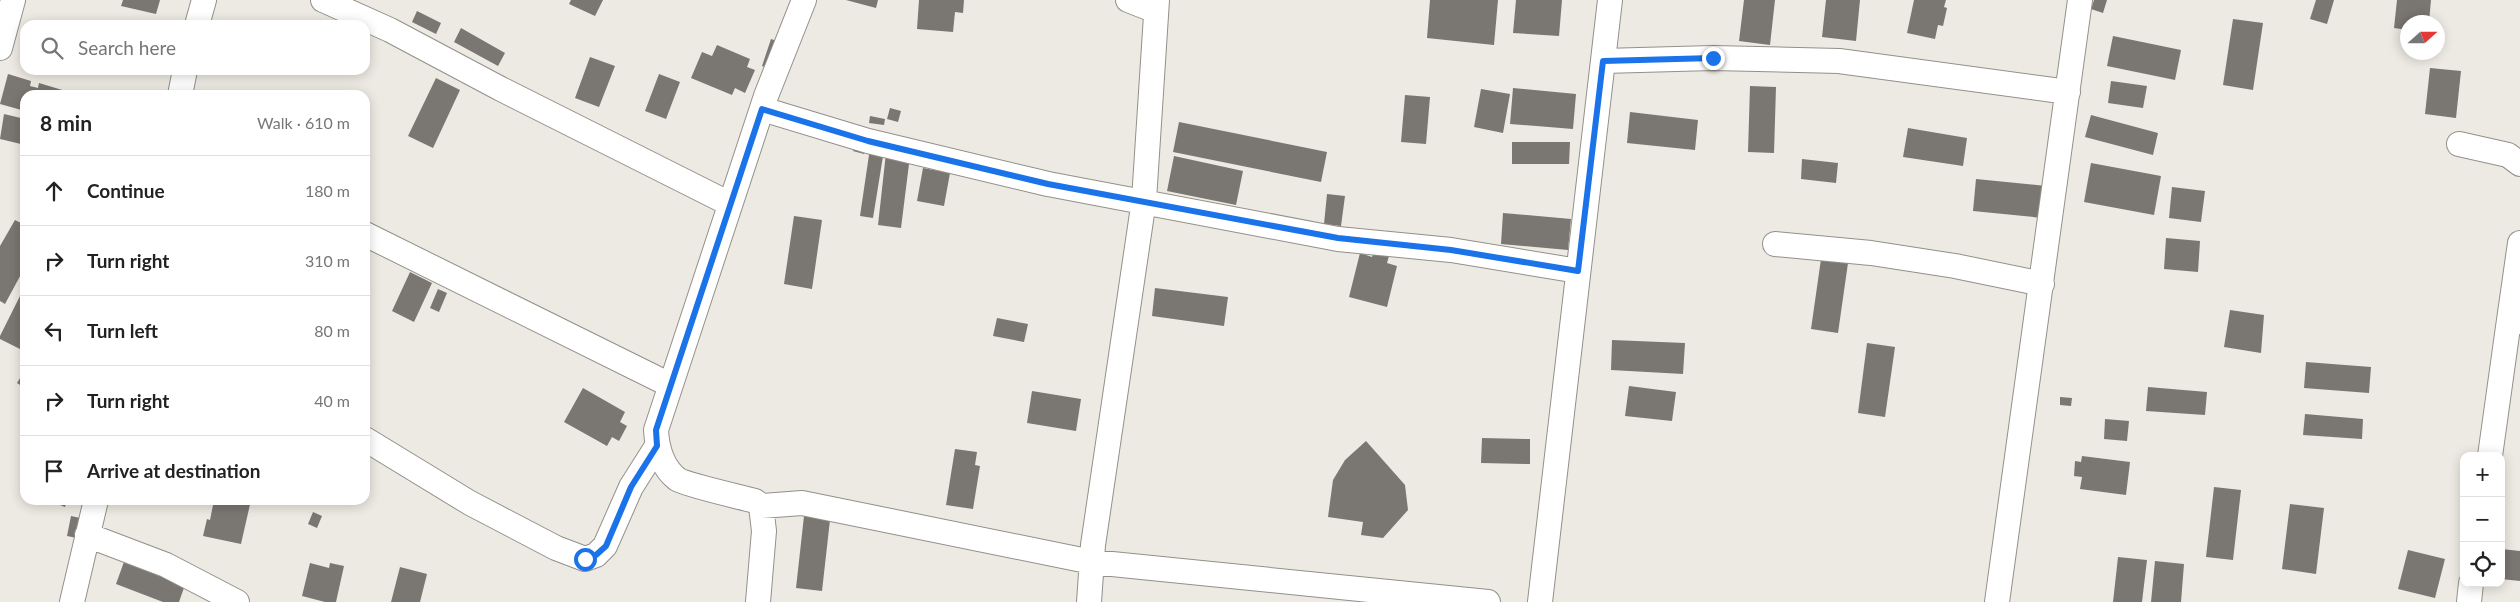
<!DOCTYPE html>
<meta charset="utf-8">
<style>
body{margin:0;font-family:Lato,sans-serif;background:#f6f6f6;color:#222}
.controls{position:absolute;right:15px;bottom:15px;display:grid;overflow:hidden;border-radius:10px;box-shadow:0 2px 12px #0003}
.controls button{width:45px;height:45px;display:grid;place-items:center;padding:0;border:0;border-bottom:1px solid #e0e0e0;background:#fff;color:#222;font:25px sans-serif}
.compass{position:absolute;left:2400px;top:15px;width:45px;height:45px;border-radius:50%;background:#fff;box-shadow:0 2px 12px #0003;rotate:69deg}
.stop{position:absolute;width:15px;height:15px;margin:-11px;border:4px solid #1a73e8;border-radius:50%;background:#fff}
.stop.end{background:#1a73e8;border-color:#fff;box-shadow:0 1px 5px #0008}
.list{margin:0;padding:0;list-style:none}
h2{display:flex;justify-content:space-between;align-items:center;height:65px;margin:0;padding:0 20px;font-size:21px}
h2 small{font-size:16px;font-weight:400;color:#767676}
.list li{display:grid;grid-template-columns:32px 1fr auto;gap:15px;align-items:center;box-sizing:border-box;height:70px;padding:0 20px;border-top:1px solid #e0e0e0}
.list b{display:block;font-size:19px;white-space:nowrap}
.list em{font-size:16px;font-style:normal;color:#767676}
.icon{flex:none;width:28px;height:28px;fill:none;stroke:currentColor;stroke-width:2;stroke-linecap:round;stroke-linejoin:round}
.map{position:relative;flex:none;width:2520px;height:602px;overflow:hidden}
.search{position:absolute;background:#fff;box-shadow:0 2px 12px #0003;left:20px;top:20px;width:350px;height:55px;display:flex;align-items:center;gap:12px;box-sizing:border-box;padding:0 18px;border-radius:15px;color:#767676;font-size:19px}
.panel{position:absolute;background:#fff;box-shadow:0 2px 12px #0003;left:20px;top:90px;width:350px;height:415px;border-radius:15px}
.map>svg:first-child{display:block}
.building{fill:#7a7671}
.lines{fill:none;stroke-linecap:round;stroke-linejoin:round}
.minor-casing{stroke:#93908a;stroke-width:26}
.minor{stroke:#fff;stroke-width:24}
.route{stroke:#1a73e8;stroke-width:6}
</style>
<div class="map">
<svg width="2520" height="602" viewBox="0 0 2520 602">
<rect width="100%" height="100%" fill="#edeae3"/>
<path class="building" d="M123,0h37l-4,14 -35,-8z
M571,0h32l-8,16 -26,-12z
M846,0h32l-2,8z
M919,0h45l-1,13 -8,-1 -2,20 -36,-3z
M1430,0h68l-4,45 -67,-7z
M1516,0h46l-3,36 -46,-3z
M1744,0h31l-5,45 -31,-4z
M1826,0h34l-4,41 -34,-4z
M1914,0h32l-2,7 3,1 -4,18 -5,-1 -3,14 -28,-6z
M2094,0h13l-4,13 -12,-4z
M2316,0h18l-7,24 -17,-5z
M2397,0h34l-2,22h-21v8l-14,-2z
M417,11l24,12 -5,11 -24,-12z
M2233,19l30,4 -10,67 -30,-5z
M461,28l44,25 -7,13 -44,-24z
M2113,36l68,14 -6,30 -68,-14z
M771,39l9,3 -9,27 -9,-3z
M717,45l33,14 -3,8 8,3 -10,23 -10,-5 -3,7 -41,-17 11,-26 10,4z
M590,57l25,9 -16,41 -24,-9z
M2430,68l31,3 -5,47 -31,-4z
M8,74l23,7 -1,5 8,2 1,-5 40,12h-54v16l-25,-7z
M659,74l21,8 -14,37 -21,-8z
M436,78l24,12 -27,58 -25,-12z
M2111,81l36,5 -4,22 -35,-5z
M1750,86l26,1 -2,66 -26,-1z
M1513,88l63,6 -3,35 -63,-5z
M1481,89l29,5 -7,39 -29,-6z
M1405,95l25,2 -4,47 -25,-2z
M890,108l11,3 -3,11 -11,-3z
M1630,112l68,8 -3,30 -68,-7z
M4,114l21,5v26l-25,-6z
M2091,115l67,18 -5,22 -68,-18z
M870,116l15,3 -1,6 -15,-2z
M1179,122l148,30 -6,30 -148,-30z
M1908,128l59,10 -4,28 -60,-9z
M1512,142h58l-1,22h-57z
M855,144l11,3 -2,7 -11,-3z
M870,148l14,2 -11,68 -13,-2z
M886,153l24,3 -9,72 -23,-3z
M1174,156l69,15 -7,34 -69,-14z
M1802,159l36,4 -2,20 -35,-4z
M2091,163l70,13 -7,39 -70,-13z
M923,168l27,5 -6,33 -27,-5z
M1976,179l70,7 -3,32 -70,-7z
M2172,187l33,4 -4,31 -32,-4z
M1327,194l18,2 -4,30 -17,-2z
M1503,213l68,6 -3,31 -67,-6z
M794,216l28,4 -10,69 -28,-5z
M15,220l10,5v42l-20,37 -5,-3v-55z
M2166,238l34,3 -2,31 -34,-3z
M1374,252l15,4 -2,7 10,3 -10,41 -38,-10 11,-44 12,4z
M1821,259l27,4 -10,70 -27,-4z
M410,272l22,11 -18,39 -22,-11z
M25,286v63l-1,2 -24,-12v-3z
M1155,288l73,9 -4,29 -72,-10z
M438,289l9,4 -8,19 -9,-4z
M2230,310l34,5 -3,38 -37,-6z
M997,318l31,6 -4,18 -31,-6z
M1612,340l73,3 -2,31 -72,-4z
M1867,343l28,4 -10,70 -27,-4z
M2306,362l65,5 -2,26 -65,-5z
M25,370v18l-8,-5z
M1629,386l47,6 -4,29 -47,-5z
M2148,387l59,5 -2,23 -59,-4z
M583,388l42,24 -5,10 7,4 -8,15 -7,-4 -5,9 -43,-24z
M1032,391l49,8 -5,32 -49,-8z
M2060,397l12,1 -1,8 -11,-1z
M2305,414l58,5 -1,20 -59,-4z
M2105,419l24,2 -2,20 -23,-2z
M1482,438l48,1v25l-49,-1z
M1366,441l39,44 3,25 -25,28 -22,-3 2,-13 -35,-5 5,-37 12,-20z
M955,449l22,3 -2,13 5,1 -7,43 -27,-4z
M2082,456l48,6 -4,33 -46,-6 2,-12 -8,-1 1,-15 6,1z
M2214,487l27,3 -8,70 -27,-3z
M48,500h19l-2,7z
M214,500h37l-10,44 -38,-8 4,-17 3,1z
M2290,504l34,4 -8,66 -34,-5z
M313,512l9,4 -5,12 -9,-4z
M71,516l14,3 -3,20 -15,-3z
M804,516l26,4 -8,71 -26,-3z
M2501,549l19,2v30l-19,-2z
M2408,550l37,9 -10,39 -37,-9z
M2118,557l29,3 -5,42h-29z
M125,559l61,23 -7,20h-16l-47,-18z
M2155,561l29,3 -3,38h-30z
M310,563l19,5 1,-5 14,3 -8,36h-11l-23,-6z
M400,567l27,7 -7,28h-29z"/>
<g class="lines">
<g class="minor-casing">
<path id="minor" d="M323,0l67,30 111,59 229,115
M1128,0l28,11
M197,25l7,-25
M0,48l13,-48
M1603,61l110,-3 126,3 229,31
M180,95l5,-25
M762,109l106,32 180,43 290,55 113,11 127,21
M2459,144l49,11 12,9
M365,234l305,151
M1775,244l96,9 84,13 87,18
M2509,320l11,-77
M365,439l105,64 86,45 29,11 11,-4 9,-9 26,-59 26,-41
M2490,456l19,-136 11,2
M761,506l41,-3 290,59 396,40
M87,535l79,30 71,37
M72,602l24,-102
M758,602l6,-71 -3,-25 -6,-5c-14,-4 -69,-16 -78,-22 -15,-12 -20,-31 -21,-49l110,-334 38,-96
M1089,602l4,-57 51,-345 13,-200
M1540,602l70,-602
M1997,602l83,-602
M2469,602l2,-19"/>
</g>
<use href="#minor" class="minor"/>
</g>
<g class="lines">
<path class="route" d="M585,559l11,-4 10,-9 25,-59 26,-41 -1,-16 106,-321 106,32 180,43 290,54 113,12 127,21 25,-210 110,-3"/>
</g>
</svg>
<div class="controls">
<button>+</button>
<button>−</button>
<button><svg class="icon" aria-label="locate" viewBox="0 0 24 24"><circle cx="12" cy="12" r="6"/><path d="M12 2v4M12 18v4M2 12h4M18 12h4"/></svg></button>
</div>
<svg class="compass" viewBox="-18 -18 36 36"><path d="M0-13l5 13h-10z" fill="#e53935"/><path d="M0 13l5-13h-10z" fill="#767676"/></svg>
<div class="stop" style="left:585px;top:559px"></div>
<div class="stop end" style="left:1713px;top:58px"></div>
<div class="search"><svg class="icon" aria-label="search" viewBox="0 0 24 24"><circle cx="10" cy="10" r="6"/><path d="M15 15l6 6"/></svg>Search here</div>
<section class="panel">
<h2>8 min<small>Walk · 610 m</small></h2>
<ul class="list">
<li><svg class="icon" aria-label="ahead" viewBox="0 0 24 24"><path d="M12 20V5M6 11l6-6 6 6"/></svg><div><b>Continue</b></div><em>180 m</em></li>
<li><svg class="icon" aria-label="right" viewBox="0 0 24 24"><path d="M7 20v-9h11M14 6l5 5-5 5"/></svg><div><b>Turn right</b></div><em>310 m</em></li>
<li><svg class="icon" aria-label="left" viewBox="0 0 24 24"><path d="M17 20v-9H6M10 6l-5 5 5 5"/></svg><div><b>Turn left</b></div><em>80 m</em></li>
<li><svg class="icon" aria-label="right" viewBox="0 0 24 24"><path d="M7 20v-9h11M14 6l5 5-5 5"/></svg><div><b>Turn right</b></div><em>40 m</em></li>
<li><svg class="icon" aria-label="arrive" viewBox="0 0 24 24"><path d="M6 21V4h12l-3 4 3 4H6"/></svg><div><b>Arrive at destination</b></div></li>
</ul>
</section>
</div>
